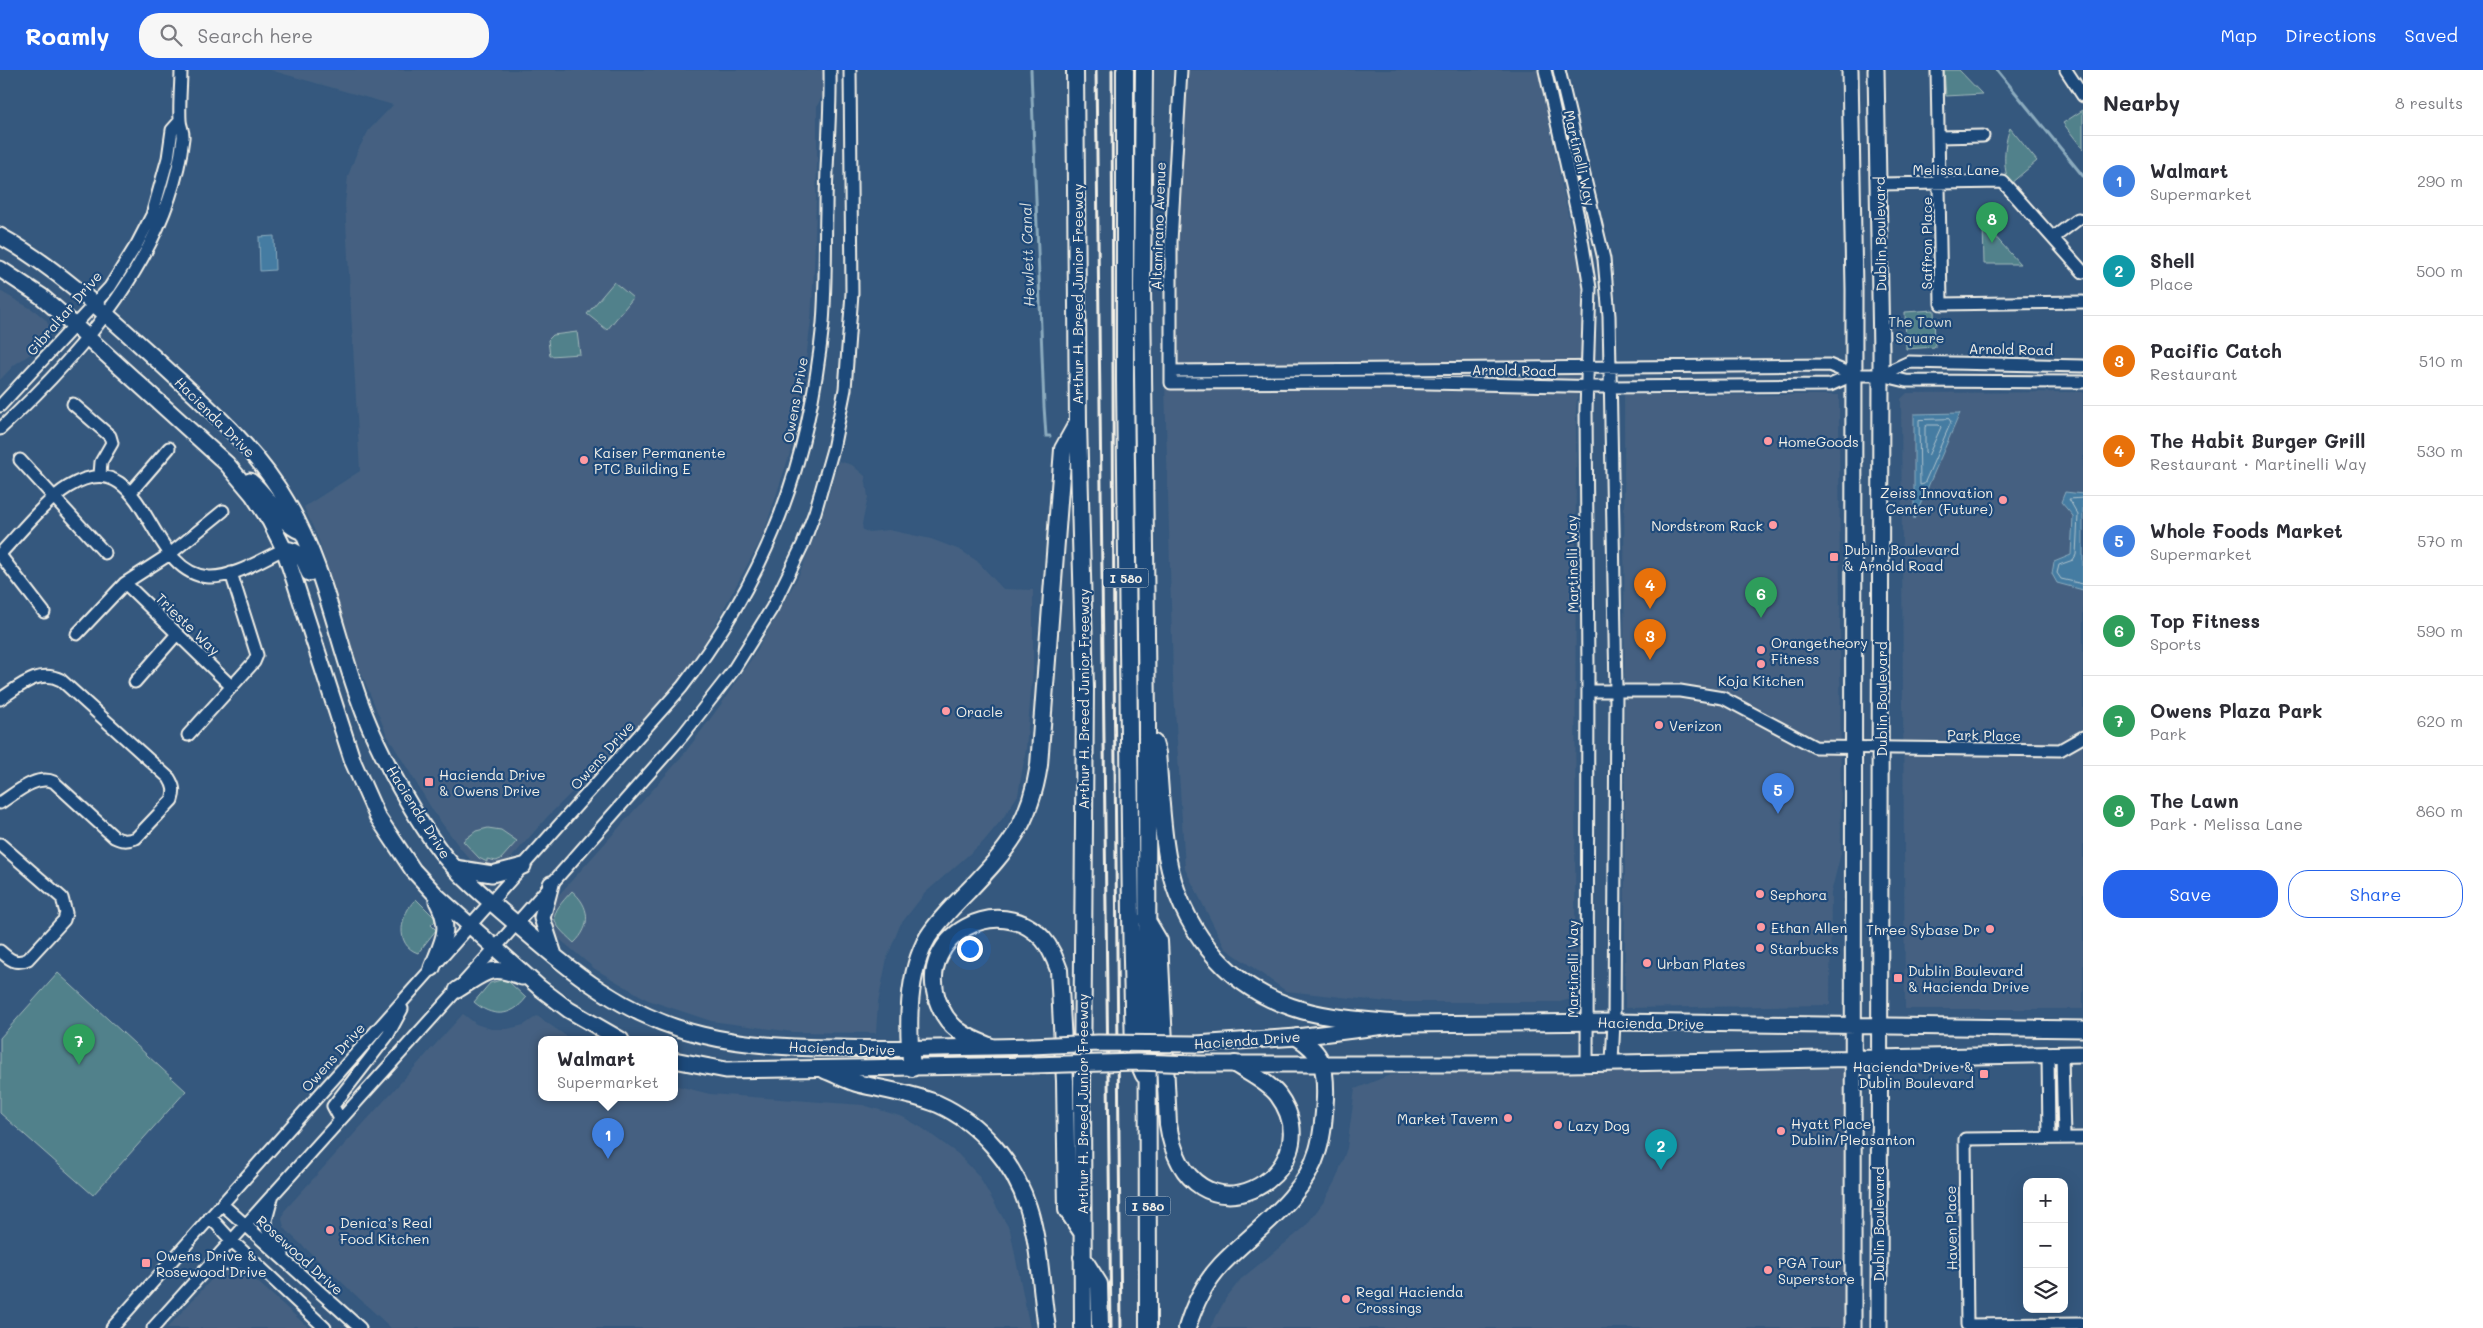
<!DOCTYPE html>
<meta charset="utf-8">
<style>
body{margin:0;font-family:Mali,sans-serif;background:#f7f7f7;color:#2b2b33}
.controls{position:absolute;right:15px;bottom:15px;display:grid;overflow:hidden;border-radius:10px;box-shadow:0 5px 20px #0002}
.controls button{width:45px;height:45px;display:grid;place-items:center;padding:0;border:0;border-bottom:1px solid #e1e1e2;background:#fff;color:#2b2b33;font:25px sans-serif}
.you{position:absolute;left:969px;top:878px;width:18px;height:18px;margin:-12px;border:4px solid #fff;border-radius:50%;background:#1a73e8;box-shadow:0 0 0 8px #1a73e833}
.badge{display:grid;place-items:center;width:32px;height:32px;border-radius:50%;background:#2563eb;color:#fff;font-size:16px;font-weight:700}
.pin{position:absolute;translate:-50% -41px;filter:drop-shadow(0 1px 2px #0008)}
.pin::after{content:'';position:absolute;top:26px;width:18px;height:15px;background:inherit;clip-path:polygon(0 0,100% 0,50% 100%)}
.popup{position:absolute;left:538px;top:966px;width:140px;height:65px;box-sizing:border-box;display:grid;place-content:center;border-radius:10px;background:#fff;filter:drop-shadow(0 1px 4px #0005);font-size:16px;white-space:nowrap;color:#7c7c81}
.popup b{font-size:19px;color:#2b2b33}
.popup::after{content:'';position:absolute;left:50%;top:100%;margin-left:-10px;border:10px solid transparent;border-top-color:#fff}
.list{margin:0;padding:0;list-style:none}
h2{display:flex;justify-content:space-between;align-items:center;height:65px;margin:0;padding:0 20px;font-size:21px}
h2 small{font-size:16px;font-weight:400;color:#7c7c81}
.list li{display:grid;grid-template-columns:32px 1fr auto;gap:15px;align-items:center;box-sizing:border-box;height:90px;padding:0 20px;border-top:1px solid #e1e1e2}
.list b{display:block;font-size:19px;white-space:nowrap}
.list p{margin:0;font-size:16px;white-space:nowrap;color:#7c7c81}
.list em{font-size:16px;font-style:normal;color:#7c7c81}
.actions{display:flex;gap:10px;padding:15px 20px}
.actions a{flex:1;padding:11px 0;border:1px solid #2563eb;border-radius:20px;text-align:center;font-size:18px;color:#2563eb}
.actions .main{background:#2563eb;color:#fff}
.icon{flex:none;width:28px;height:28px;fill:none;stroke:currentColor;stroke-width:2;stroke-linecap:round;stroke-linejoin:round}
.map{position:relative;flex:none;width:2083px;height:1258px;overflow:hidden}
header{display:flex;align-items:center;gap:30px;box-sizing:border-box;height:70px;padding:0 25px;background:#2563eb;color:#fff}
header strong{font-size:24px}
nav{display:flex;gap:28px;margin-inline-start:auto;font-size:18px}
.search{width:350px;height:45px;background:#f7f7f7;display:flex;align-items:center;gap:12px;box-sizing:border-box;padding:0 18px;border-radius:20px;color:#7c7c81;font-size:19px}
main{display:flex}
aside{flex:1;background:#fff}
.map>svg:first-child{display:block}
.built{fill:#446181}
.green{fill:#51818b;stroke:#a2b9ba}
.water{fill:#457ca2;stroke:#8babbe}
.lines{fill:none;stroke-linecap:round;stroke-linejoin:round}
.shore{stroke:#aec2cc;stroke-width:1}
.stream{stroke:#8babbe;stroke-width:3}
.minor-casing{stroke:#f4f1e8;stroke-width:15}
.major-casing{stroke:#f4f1e8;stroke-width:19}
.highway-casing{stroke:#f4f1e8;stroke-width:20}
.minor{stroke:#1f4a7a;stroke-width:11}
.major{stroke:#1f4a7a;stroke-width:15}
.highway{stroke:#1f4a7a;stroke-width:16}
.rail{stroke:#f4f1e8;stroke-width:3}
.major-bridge-casing{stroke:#f4f1e8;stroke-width:19;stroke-linecap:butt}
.major-bridge{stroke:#1f4a7a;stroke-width:15}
.poi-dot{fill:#ff9aa2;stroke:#1f4a7a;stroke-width:2}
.labels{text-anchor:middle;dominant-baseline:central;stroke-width:4.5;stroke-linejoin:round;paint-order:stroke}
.shield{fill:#1f4a7a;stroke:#b4bfc7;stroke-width:1}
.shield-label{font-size:12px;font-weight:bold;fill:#f4f1e8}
.street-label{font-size:14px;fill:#f4f1e8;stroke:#1f4a7a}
.park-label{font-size:14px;fill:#dce0da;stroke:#1f4a7a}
.poi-label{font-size:14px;fill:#f4f1e8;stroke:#1f4a7a;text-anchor:start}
.water-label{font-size:15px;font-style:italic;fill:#dadfde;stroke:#1f4a7a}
</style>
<header>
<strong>Roamly</strong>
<div class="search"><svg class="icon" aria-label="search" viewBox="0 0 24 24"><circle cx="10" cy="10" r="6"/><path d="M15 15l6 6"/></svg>Search here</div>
<nav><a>Map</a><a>Directions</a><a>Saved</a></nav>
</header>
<main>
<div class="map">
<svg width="2083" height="1258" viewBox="0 0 2083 1258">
<rect width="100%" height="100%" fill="#35587e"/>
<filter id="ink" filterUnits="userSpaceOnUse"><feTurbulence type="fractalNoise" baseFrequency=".02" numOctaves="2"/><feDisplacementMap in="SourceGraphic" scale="10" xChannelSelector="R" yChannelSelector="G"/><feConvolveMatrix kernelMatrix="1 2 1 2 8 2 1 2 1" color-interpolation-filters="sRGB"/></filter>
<g filter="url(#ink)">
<path class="built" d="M270,0h555v21l-8,15v58l-3,105 -3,51 -12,95 -9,38 -27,83 -53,98 -32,48 -34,38 -96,96 -43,49 -9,5 -19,-3 -16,-18 -26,-35 -48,-79 -30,-72 -38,-122 -15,-34 56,-36 -15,-267 3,-28 9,-24 12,-22 24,-25z
M1175,0h364l11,59 32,151 1,72 -7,56 -1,582 -5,9 -10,3h-172l-102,-11 -61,-43 -40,-79 -12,-192 -9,-328z
M0,221l35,20 11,9 4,8v6l-12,15 -24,16 -14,15z
M2083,322v617h-178l-4,-610 6,-6z
M1624,325h215l2,458 -10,40 -1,112 -205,3z
M839,391l13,4 13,11 3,21 -6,27 1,6 5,2 21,-2 42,9 29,11 17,11 26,28 30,1v79l-7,80 -8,46 -15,23 -20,24 -58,51 -25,32 -13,33 -9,45 -2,30 -83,-1 -82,-11 -63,-21 -53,-31 -45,-38 -2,-24 133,-149 41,-55 34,-51 42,-75 21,-51z
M463,944l13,10 15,5h16l17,-4 13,-9 35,24h-30v58h132v-13l36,9 153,11 40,12 19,11 36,26 20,21 32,55 20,98h-639l-101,-94 -6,-7 -2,-8 2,-8z
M1844,999l2,259h-636l16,-30 15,-19 64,-52 20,-27 12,-23 10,-29 8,-59 35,-14 211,-5z
M240,1196l69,62h-142l55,-60z"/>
<path class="green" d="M1944,0h15l23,24 -36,2z
M2083,40v39l-20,-26z
M2010,58l27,33 -27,23c-8,-15 -6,-40 0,-56z
M1983,153l37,41h-36z
M614,212l19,16 -26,32 -20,-16z
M1934,240l1,37 -29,2 -1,-37z
M577,262l3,22 -30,2 -2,-16 5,-5z
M488,758l13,2 16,11 -16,18 -5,2 -9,-2v3l-8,-4 -16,-17 13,-10z
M572,821c18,15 20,35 2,52 -25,-23 -26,-26 -2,-52z
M416,829l18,18 1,4 -4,4 5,5 -18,23c-24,-8 -18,-39 -2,-54z
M58,903l128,118 -93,104 -93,-82v-75z
M501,910l8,2 17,16c-15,20 -35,19 -52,4l16,-19z"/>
<path class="water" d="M274,166l1,34 -15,1 -1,-34z
M1960,343l-46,106v-105z
M2065,422l18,2v96l-26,-7 -5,-9 2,-12 17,-7 2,-39 -12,-14z"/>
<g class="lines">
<path class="shore" d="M1949,349l2,3 -27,62 -4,1 -1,-65z
M1928,355h11l2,2 -13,29 -3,-3v-26z
M2083,428l-14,1 9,16 -2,40 -3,5 -14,5 -2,8 4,6 22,5"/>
<path class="stream" d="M1031,0l13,336 2,30h4
M1997,0l86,106"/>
<g class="minor-casing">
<path id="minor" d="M1181,0l-10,172v141l211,-1 228,5 220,-2 23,-10
M1545,0l34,151 11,67 -4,122 2,259 -1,394
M1559,0l45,189 5,57 7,375 -2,331 -2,40
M1937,0l4,234 142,-2
M2066,0l17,26
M1939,67l44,-1
M1879,114l124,-2 80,90
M2053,168l25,-19
M1171,301c220,-4 439,-3 658,-6l24,10h28l25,6 177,1
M1881,305l28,-13 174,4
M73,334l37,32 2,7 -11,19 -1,13
M0,336l110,-119 27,-43 15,-29 16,-57 4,-28 8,-9
M0,359c81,-75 170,-176 183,-291 1,-6 -3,-12 -3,-18 -1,-17 1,-34 1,-50
M20,390l85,93
M131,422l38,-44
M0,484c19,-20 45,-53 68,-67 80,-49 76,87 141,90 25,1 53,-18 75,-28
M0,485l44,57
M125,513l106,103
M77,564l48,-51 45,-29 53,-43
M135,612l42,-48
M1588,621h92l43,7 92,49 245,3 23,-13
M0,629c19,-12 38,-31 61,-19l108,98c5,8 6,13 3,22l-36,38c-9,3 -14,3 -22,-1l-60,-55c-18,-8 -38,11 -54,21
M188,665l66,-73 3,-7 -26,-82
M0,774l62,54 4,15 -2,7 -36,39c-12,6 -18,1 -28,-8
M2048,985l1,83
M2062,985l2,83
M340,1049l-7,-13 55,-71 14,-26
M2083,1068l-118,1 2,186 116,-1
M273,1124l-7,26 1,9 16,26
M222,1134l138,124
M210,1147l21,23 94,88
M207,1200c19,-10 31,-9 51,-3
M112,1258l570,-641c87,-113 127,-223 141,-364 3,-38 2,-76 3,-113 0,-47 5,-93 4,-140
M153,1258l342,-380 187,-212 50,-64 40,-64 31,-64 12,-32 18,-63 12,-60 7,-96 -2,-223"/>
</g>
<g class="major-casing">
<path id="major" d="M1850,0l4,219 -1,1039
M1876,0l5,281 -2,977
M0,166c59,33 108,80 158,125 47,44 98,86 130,143 38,64 49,140 76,209 17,43 52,108 81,144 20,24 45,44 68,64 59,51 112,96 189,114 45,11 91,13 136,13 65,2 129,-1 194,-2
M0,199l41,27 23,20 163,148 26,31 17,26 14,28 11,33 58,180 24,54 36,54 24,26 103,92 29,22 52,30
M250,411c18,14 31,43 50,50
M284,479c16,1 20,10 25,24
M455,798l37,6 31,-8
M551,814l-9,34 12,37
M432,898c11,-28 20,-39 5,-67
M457,920c28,-17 32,-27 65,-13
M1196,974l101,-7 104,-13 213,-2 469,7
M674,990l52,10 306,-5
M1196,994h373l514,-10"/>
</g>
<g class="highway-casing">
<path id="highway" d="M1075,0l3,352 7,267 -3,402 1,237
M1125,0v311l6,535 3,136 10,23
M1144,0l-2,217 5,433 1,608
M1154,673l3,10c3,34 4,69 10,103 13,69 57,129 125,151 34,12 73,13 109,17
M1146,849l13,22 9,183c20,133 169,51 110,-29 -10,-13 -29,-22 -43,-31
M989,976c-10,-4 -21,-8 -30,-15 -11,-8 -18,-20 -22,-32 -20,-63 62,-108 106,-60 8,9 12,20 16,31l6,111 2,129 15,22
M912,998c-5,-41 -5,-95 16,-131 11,-17 26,-32 40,-46 40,-42 62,-67 71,-126l24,-316 15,-27
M825,1000c11,4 23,11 35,14 26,6 53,10 78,20 42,19 76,59 90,103 12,37 13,83 19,121
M1082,1187l17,27 1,44
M1187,1258c7,-23 17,-45 34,-63 34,-36 82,-64 97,-115 5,-17 6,-34 7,-52 1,-30 -2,-45 -28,-61"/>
</g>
<use href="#minor" class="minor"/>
<use href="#major" class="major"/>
<use href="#highway" class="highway"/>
<path class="rail" d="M1096,0l15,1258
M1112,0l2,601 7,657"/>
<g class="major-bridge-casing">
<path id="major-bridge" d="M1032,976l66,-3 98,1
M1032,995l105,-3 59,2"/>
</g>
<use href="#major-bridge" class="major-bridge"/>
</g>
</g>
<g class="poi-dot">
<circle cx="1768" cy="371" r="5"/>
<circle cx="584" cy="390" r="5"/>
<circle cx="2003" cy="430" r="5"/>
<circle cx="1773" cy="455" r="5"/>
<rect x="1829" y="482" width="10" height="10" rx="2.5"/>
<circle cx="1761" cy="580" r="5"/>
<circle cx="1761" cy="594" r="5"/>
<circle cx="946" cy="641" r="5"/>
<circle cx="1659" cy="655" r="5"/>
<rect x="424" y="707" width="10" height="10" rx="2.5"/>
<circle cx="1760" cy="824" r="5"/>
<circle cx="1761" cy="857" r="5"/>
<circle cx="1990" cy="859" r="5"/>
<circle cx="1760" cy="878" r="5"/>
<circle cx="1647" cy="893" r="5"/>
<rect x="1893" y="903" width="10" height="10" rx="2.5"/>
<rect x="1979" y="999" width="10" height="10" rx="2.5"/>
<circle cx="1508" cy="1048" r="5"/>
<circle cx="1558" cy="1055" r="5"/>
<circle cx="1781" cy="1061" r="5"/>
<circle cx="330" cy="1160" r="5"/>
<rect x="141" y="1188" width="10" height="10" rx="2.5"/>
<circle cx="1768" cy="1200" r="5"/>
<circle cx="1346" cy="1229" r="5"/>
</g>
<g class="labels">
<g class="shield">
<rect x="1103.5" y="498.5" width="45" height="19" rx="4"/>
<rect x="1125.5" y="1126.5" width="45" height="19" rx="4"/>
</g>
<g class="shield-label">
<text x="1126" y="508">I 580</text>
<text x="1148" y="1136">I 580</text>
</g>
<g class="street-label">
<text transform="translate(1580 88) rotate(77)">Martinelli Way</text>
<text x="1956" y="99">Melissa Lane</text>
<text transform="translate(1158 156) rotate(-88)">Altamirano Avenue</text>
<text transform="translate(1880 164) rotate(-91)">Dublin Boulevard</text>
<text transform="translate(1926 173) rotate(-90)">Saffron Place</text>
<text transform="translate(1077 224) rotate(-90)">Arthur H. Breed Junior Freeway</text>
<text transform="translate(64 243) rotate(-49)">Gibraltar Drive</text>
<text transform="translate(2011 279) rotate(1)">Arnold Road</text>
<text transform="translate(1514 300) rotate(1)">Arnold Road</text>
<text transform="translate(795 330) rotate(-80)">Owens Drive</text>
<text transform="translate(215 347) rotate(45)">Hacienda Drive</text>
<text transform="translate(1572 494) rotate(-91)">Martinelli Way</text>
<text transform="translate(188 554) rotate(44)">Trieste Way</text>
<text transform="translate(1083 629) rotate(-90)">Arthur H. Breed Junior Freeway</text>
<text transform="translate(1881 629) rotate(-90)">Dublin Boulevard</text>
<text transform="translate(1984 665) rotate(1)">Park Place</text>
<text transform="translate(602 685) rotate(-48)">Owens Drive</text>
<text transform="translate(419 742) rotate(58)">Hacienda Drive</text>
<text transform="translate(1572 899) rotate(-90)">Martinelli Way</text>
<text transform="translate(1651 953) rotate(1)">Hacienda Drive</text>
<text transform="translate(1247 970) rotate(-4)">Hacienda Drive</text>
<text transform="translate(842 978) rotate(2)">Hacienda Drive</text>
<text transform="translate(333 987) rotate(-48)">Owens Drive</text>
<text transform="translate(1082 1034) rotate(-90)">Arthur H. Breed Junior Freeway</text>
<text transform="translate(1878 1154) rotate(-90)">Dublin Boulevard</text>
<text transform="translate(1951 1158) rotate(-91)">Haven Place</text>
<text transform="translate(300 1185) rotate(42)">Rosewood Drive</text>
</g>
<g class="park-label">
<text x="1920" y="251">The Town<tspan x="1920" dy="16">Square</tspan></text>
</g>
<g class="poi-label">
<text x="1778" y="371">HomeGoods</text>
<text x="594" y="382">Kaiser Permanente<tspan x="594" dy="16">PTC Building E</tspan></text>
<text x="1993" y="422" text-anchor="end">Zeiss Innovation<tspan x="1993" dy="16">Center (Future)</tspan></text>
<text x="1763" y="455" text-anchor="end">Nordstrom Rack</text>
<text x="1844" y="479">Dublin Boulevard<tspan x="1844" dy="16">&amp; Arnold Road</tspan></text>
<text x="1771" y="572">Orangetheory<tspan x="1771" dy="16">Fitness</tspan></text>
<text x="1761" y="610" text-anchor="middle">Koja Kitchen</text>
<text x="956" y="641">Oracle</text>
<text x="1669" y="655">Verizon</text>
<text x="439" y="704">Hacienda Drive<tspan x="439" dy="16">&amp; Owens Drive</tspan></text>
<text x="1770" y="824">Sephora</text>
<text x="1771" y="857">Ethan Allen</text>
<text x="1980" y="859" text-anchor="end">Three Sybase Dr</text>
<text x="1770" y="878">Starbucks</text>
<text x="1657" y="893">Urban Plates</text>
<text x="1908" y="900">Dublin Boulevard<tspan x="1908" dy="16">&amp; Hacienda Drive</tspan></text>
<text x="1974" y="996" text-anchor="end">Hacienda Drive &amp;<tspan x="1974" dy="16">Dublin Boulevard</tspan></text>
<text x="1498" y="1048" text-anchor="end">Market Tavern</text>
<text x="1791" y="1053">Hyatt Place<tspan x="1791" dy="16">Dublin/Pleasanton</tspan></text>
<text x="1568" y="1055">Lazy Dog</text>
<text x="340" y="1152">Denica’s Real<tspan x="340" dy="16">Food Kitchen</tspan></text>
<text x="156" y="1185">Owens Drive &amp;<tspan x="156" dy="16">Rosewood Drive</tspan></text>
<text x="1778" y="1192">PGA Tour<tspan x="1778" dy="16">Superstore</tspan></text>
<text x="1356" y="1221">Regal Hacienda<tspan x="1356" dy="16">Crossings</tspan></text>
</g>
<g class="water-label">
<text transform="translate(1027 185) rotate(-92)">Hewlett Canal</text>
</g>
</g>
</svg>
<div class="controls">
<button>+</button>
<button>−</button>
<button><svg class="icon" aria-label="layers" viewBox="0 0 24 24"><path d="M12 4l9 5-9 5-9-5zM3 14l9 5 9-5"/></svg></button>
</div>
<div class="you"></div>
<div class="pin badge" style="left:608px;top:1089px;background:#3f7fe0">1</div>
<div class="popup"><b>Walmart</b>Supermarket</div>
<div class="pin badge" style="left:1661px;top:1100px;background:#0f9aa8">2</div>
<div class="pin badge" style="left:1650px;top:590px;background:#e8710a">3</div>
<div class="pin badge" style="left:1650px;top:539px;background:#e8710a">4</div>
<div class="pin badge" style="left:1778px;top:744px;background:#3f7fe0">5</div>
<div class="pin badge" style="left:1761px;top:548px;background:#2e9e5b">6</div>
<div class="pin badge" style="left:79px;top:995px;background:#2e9e5b">7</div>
<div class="pin badge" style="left:1992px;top:173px;background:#2e9e5b">8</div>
</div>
<aside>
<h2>Nearby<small>8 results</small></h2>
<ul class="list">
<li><span class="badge" style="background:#3f7fe0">1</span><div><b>Walmart</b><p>Supermarket</p></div><em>290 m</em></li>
<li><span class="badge" style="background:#0f9aa8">2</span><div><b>Shell</b><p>Place</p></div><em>500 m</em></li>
<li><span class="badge" style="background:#e8710a">3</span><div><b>Pacific Catch</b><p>Restaurant</p></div><em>510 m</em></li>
<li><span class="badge" style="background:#e8710a">4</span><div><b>The Habit Burger Grill</b><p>Restaurant · Martinelli Way</p></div><em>530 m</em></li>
<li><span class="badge" style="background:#3f7fe0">5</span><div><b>Whole Foods Market</b><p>Supermarket</p></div><em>570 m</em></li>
<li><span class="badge" style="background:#2e9e5b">6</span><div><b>Top Fitness</b><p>Sports</p></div><em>590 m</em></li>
<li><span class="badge" style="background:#2e9e5b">7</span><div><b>Owens Plaza Park</b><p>Park</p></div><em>620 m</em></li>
<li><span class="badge" style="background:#2e9e5b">8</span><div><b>The Lawn</b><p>Park · Melissa Lane</p></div><em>860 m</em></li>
</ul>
<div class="actions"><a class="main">Save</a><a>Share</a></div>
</aside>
</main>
